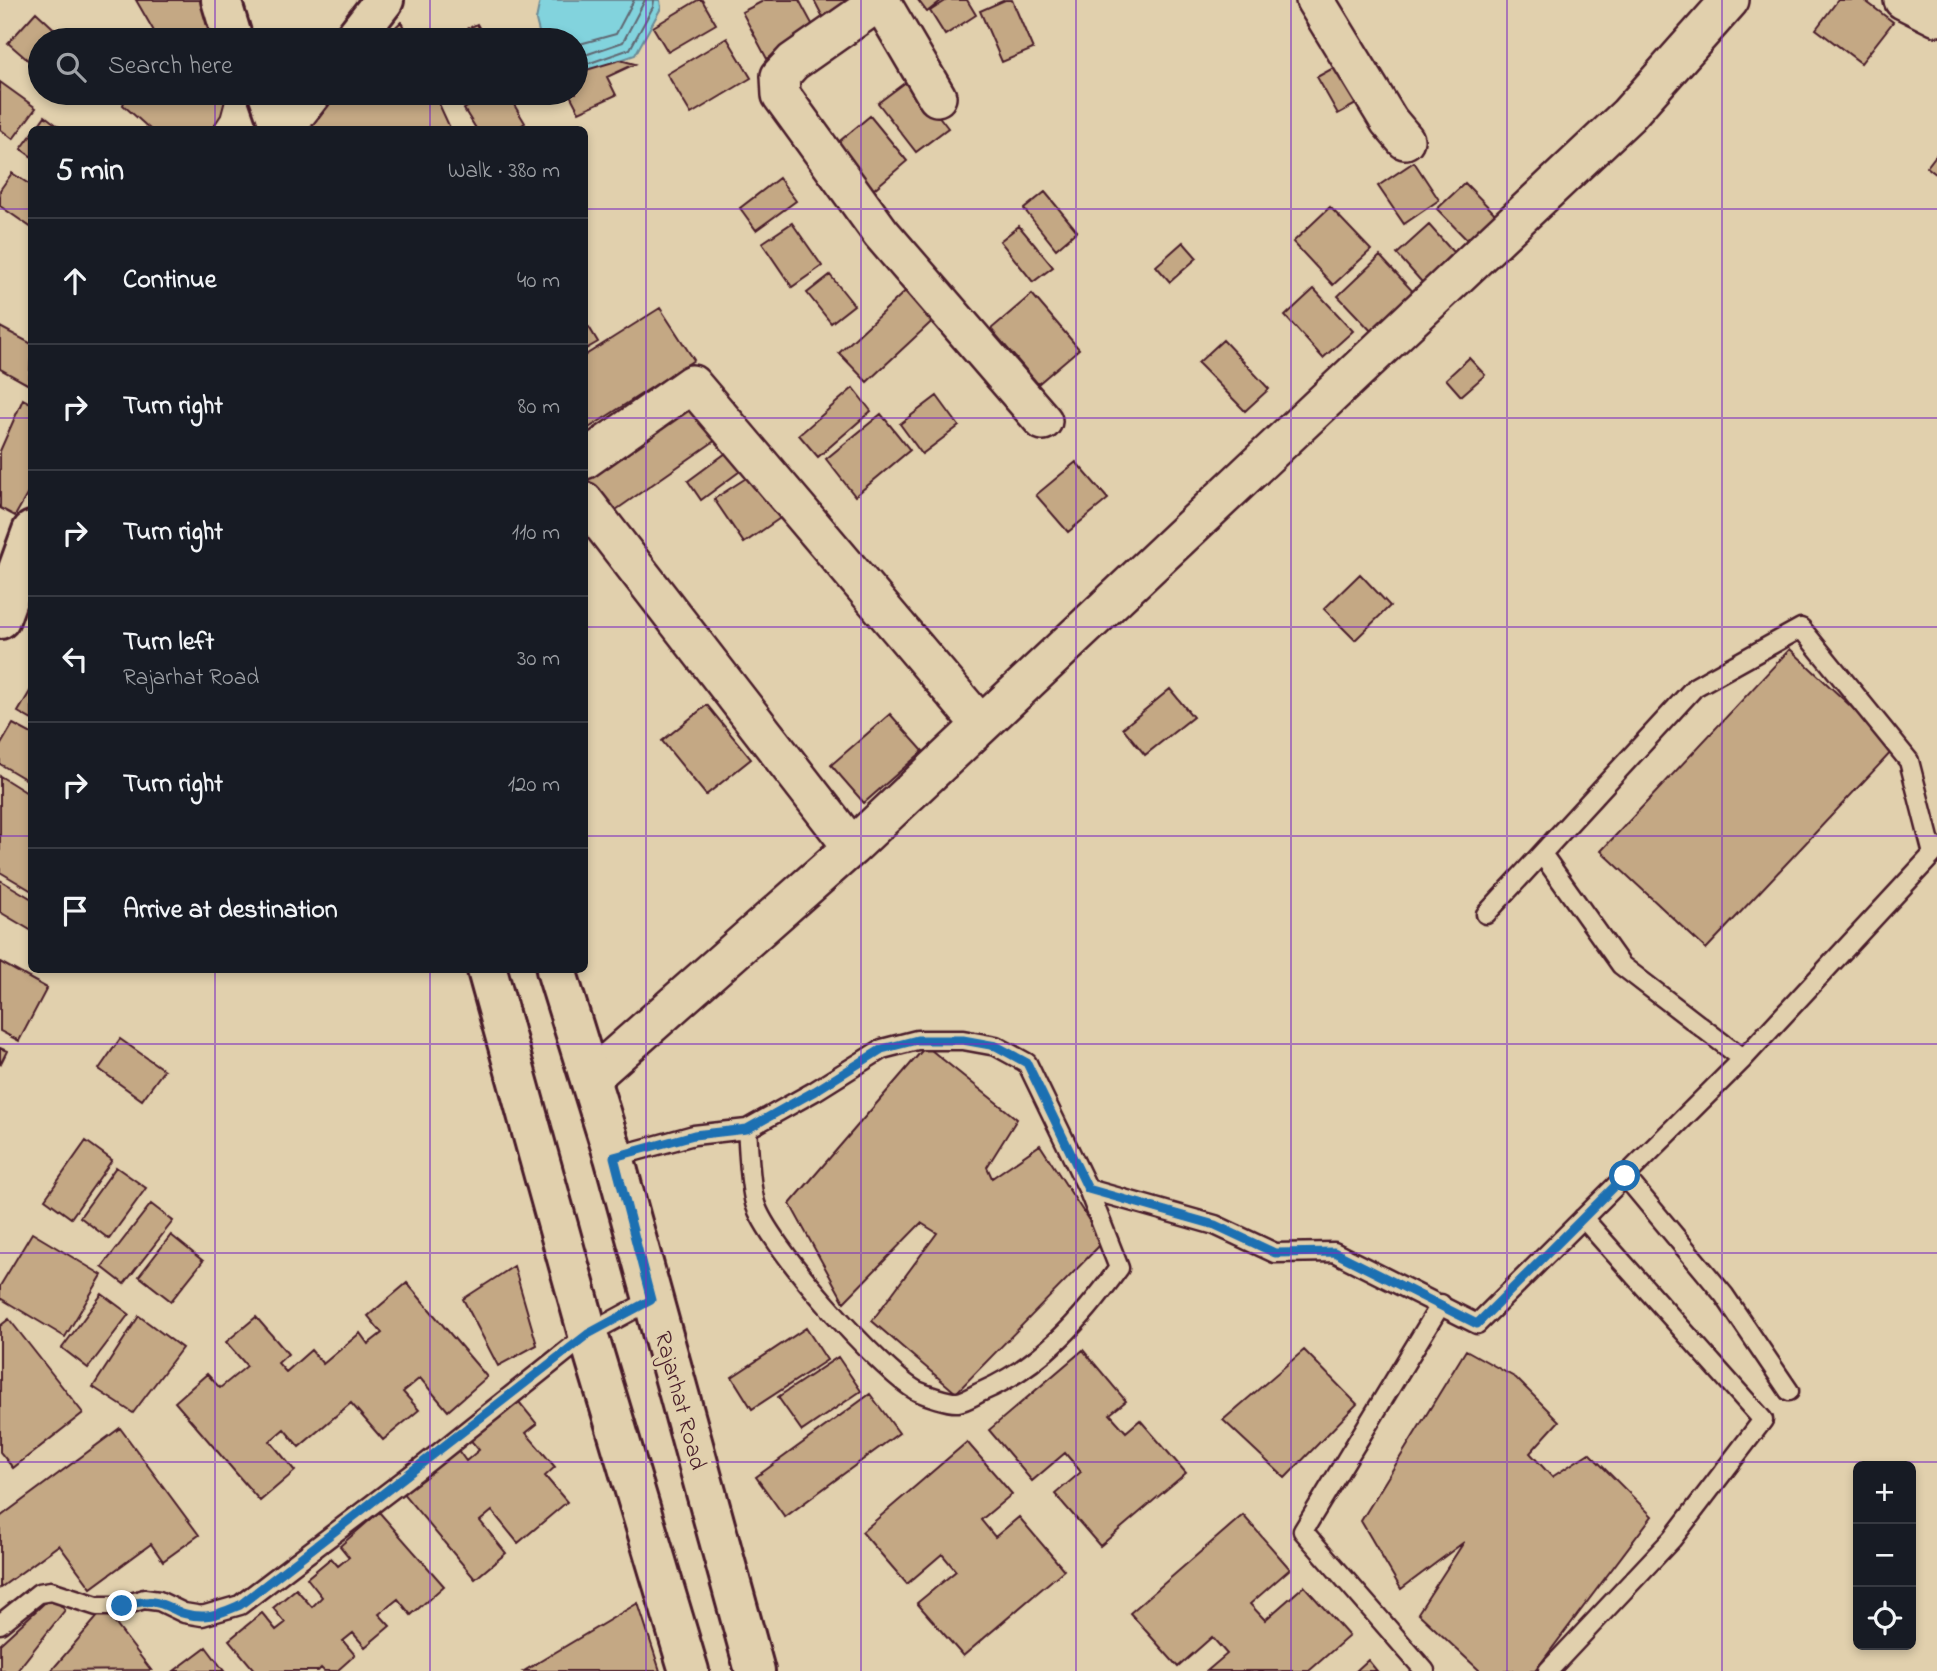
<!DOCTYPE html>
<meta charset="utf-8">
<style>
body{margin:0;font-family:"Indie Flower",sans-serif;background:#20242c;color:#f1f3f6}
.controls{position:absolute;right:21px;bottom:21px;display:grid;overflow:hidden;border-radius:10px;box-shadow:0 4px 10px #0003}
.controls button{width:63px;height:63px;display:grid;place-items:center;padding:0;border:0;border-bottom:2px solid #363941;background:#171b24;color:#f1f3f6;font:35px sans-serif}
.stop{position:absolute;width:21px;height:21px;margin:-16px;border:5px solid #1f6fb2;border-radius:50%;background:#fff}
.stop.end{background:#1f6fb2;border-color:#fff;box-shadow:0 2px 7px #0008}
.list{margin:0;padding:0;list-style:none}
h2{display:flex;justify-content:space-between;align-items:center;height:91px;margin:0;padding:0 28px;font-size:30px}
h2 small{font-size:23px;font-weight:400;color:#9ea1a6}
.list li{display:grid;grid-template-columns:46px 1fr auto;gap:21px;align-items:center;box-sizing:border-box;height:126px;padding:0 28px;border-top:2px solid #363941}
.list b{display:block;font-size:26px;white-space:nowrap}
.list p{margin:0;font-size:23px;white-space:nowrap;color:#9ea1a6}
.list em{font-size:23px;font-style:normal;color:#9ea1a6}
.icon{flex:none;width:38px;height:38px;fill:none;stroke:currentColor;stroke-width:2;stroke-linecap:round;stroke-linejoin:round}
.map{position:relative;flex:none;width:1937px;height:1671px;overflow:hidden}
.search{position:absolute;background:#171b24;box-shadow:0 4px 10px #0003;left:28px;top:28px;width:560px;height:77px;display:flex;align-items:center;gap:18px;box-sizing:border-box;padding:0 24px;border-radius:38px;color:#9ea1a6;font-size:26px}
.panel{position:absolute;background:#171b24;box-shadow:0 4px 10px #0003;left:28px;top:126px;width:560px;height:847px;border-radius:10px}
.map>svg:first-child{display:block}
.water{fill:#82d3dd;stroke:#6c8b96;stroke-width:2}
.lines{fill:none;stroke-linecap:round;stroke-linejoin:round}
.shore{stroke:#606772;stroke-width:2}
.building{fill:#c4a884;stroke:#4a1f2b;stroke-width:2}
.lane-casing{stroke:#4a1f2b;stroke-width:23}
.street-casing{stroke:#4a1f2b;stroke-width:42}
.secondary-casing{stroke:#4a1f2b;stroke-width:44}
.primary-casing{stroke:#4a1f2b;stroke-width:44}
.lane{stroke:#e1d0ad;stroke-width:18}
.street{stroke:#e1d0ad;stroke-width:37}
.secondary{stroke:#e1d0ad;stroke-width:38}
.primary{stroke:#e1d0ad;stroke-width:38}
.route{stroke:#1f6fb2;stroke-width:9}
.grid{fill:none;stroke:#7b2cbf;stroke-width:2;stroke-opacity:0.55}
.labels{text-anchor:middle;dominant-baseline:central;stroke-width:7;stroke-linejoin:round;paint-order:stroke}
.street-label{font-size:24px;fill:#4a1f2b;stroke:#e1d0ad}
</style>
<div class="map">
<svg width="1937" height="1671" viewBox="0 0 1937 1671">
<rect width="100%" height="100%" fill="#e1d0ad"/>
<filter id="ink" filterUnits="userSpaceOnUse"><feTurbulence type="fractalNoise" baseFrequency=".0143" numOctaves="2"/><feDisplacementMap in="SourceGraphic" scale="14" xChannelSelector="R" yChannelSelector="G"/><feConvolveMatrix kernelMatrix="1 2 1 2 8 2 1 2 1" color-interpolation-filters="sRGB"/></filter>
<g filter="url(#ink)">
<path class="water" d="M540,0h120l1,8 -26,47 -44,15 -15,1v-31h-35l-5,-20z"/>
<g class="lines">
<path class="shore" d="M576,45l40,-11 18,-34
M576,55l12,-1 35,-12 22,-42
M576,64l14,-1 40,-14 23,-42 1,-7"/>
</g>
<path class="building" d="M136,0h66l14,27 -24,13h-33z
M698,0h4l14,24 -48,28 -15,-25z
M765,0h34l18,33 -50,26 -25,-47z
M814,0h43l-32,21z
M918,0h24l-15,12z
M947,0h20l9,15 -31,20 -15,-24z
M1005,0h7l21,49 -31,13 -22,-51z
M1838,0h26l29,22 -32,41 -45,-34z
M36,12l28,26 -24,2v24l-3,4 -29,-25z
M401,22l9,18h-28z
M477,24l9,16h-41z
M727,38l24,40 -60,36 -24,-40z
M620,60l15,4 -28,13 9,18 -37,17 -10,-19h7v-20z
M1346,61l21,37 -29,16 -21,-37z
M910,79l38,49 -32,24 -38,-49z
M0,82l36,26 -23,31 -13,-10z
M127,93h100l-6,22 -10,15h-60l-28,-25z
M330,93h104l17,37h-153z
M492,93h15l18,30 -11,7h-37l-13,-21z
M45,116l18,14h-28z
M870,116l37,45 -34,29 -38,-45z
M32,134v23l-11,-8z
M1937,154v21l-10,-8z
M1414,162l25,38 -35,24 -26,-38z
M12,173l20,13v42l-32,-22v-16z
M779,178l17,23 -40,29 -16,-22z
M1465,183l37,38 -28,26 -37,-38z
M1045,192l32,39 -21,18 -32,-40z
M1330,207l41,43 -38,35 -40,-43z
M792,223l30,43 -30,21 -30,-44z
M1429,225l31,35 -32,29 -31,-35z
M1019,226l34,41 -20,15 -33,-41z
M1183,242l14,16 -27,24 -14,-16z
M1380,256l37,40 -42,39 -37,-39z
M830,275l24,30 -23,18 -24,-30z
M914,283l27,30 -74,69 -28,-29z
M1314,289l39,42 -30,27 -38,-42z
M1032,294l47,55 -41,35 -47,-55z
M660,308l34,52 -110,71v-75z
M0,327l32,17 -3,41 -29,-16z
M589,327l9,15 -14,8v-20z
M1223,340l46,49 -24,22 -47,-48z
M1469,358l16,17 -24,21 -15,-17z
M853,388l18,23 -53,46 -19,-22z
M690,394l33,41 -110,77 -29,-37z
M937,396l22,30 -37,28 -22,-30z
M23,399l9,5v82l-17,30 -15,-8v-57z
M881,414l29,36 -55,46 -29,-37z
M737,445l14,18 -50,37 -13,-19z
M1076,462l32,37 -40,33 -32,-37z
M757,471l29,43 -42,29 -30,-44z
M1360,574l30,32 -35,34 -31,-31z
M1790,649l105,99 -189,201 -105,-98z
M32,688v32l-14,-8z
M1170,689l23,28 -48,38 -22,-27z
M707,705l44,54 -45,36 -44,-54z
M890,714l33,37 -59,52 -33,-38z
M13,724l19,10v49l-32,-19v-18z
M0,776l32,20v95l-32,-19z
M0,880l32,19v32l-32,-19z
M0,962l47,26 -28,53 -19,-10z
M120,1039l44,31 -22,30 -43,-31z
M926,1046l91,73 -30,48 5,11 48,-33 63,97 -147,151 -84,-72 65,-88 -16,-10 -77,79 -54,-98z
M0,1048l7,3 -7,14z
M86,1141l26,19 -41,58 -26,-19z
M116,1167l30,21 -37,51 -29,-22z
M151,1204l22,17 -49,63 -22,-17z
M32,1233l70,42 -37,62 -65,-39v-12z
M171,1235l32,26 -32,40 -32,-25z
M514,1266l23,79 -39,21 -35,-67z
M407,1283l80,94 -39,34 -28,-33 -17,14 16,18 -36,30 -32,-37 -52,44 -15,-18 -14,12 25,30 -35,30 -85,-99 32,-28 13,14 27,-22 -21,-24 30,-25 32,37 -10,9 8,9 25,-22 12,14 37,-31 8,11 14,-11 -14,-17z
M102,1294l27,20 -41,54 -26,-20z
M139,1316l43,32 -49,65 -40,-26z
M9,1319l74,94 -70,55 -13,-16v-126z
M806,1328l21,32 -75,49 -20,-32z
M1083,1350l43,51 -16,13 16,18 14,-12 46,53 -86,73 -45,-52 26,-22 -16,-19 -33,28 -43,-51z
M1304,1350l53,54 -72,74 -62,-58z
M1466,1350l50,28 43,43 -29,32 22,24 37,-24 63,63 -117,155h-55l-62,-58 46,-71 -63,47 -40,-68z
M838,1357l23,34 -59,40 -24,-34z
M870,1394l29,39 -114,84 -29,-40z
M515,1397l22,27 -11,9 29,34 -10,9 22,26 -49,41 -26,-32 -12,10 26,32 -31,26 -74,-88 54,-45 11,15 13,-11 -12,-14z
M120,1428l79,107 -36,26 -12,-17 -60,44 -32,-43 -59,43v-71z
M967,1442l45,52 -31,26 14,17 24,-20 45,53 -101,86 -46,-53 39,-32 -14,-17 -35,30 -45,-52z
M379,1512l65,74 -33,29 -13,-16 -19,15 11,12 -25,21 -12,-14 -10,8 12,14 -18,16h-13l-3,-3 -3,3h-63l-26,-31 33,-27 14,17 9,-7 -12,-15 23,-19 16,18 10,-10 -15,-19 24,-20 7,8 11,-9 -9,-11z
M1243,1515l47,54 -40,35 15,16 39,-34 45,50 -40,35h-102l20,-17 -15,-17 -34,30 -48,-54z
M52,1596l13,14 -48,61h-17v-27z
M638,1603l22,68h-136z
M104,1609l47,61 -100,1z
M206,1647l18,24h-50z
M1368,1660l9,11h-21z"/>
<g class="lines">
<g class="lane-casing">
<path id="lane" d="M1542,854l79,111 122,94
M1486,914l209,-227 106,-59 108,133 24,93 4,-7
M747,1129l68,-38 67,-42 35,-9h46l33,6 31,17 61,126
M614,1157l80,-22 53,-6c2,23 2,51 8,74 11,40 125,168 162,188 9,4 32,12 41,11 8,-1 18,-8 25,-11 59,-26 99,-72 136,-123l-31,-79 127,36 60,28 59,-1 143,72 266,-265 190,-205
M1625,1176l99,119 65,96
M0,1624l39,-31 12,-2 46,15h25l22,-7 15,2 25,12 18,3 38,-11 184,-140 164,-131 63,-34
M1425,1671l-122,-140 138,-227
M1548,1671l124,-132 91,-119 -180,-202"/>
</g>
<g class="street-casing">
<path id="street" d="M880,0l57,97
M1315,0l74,121 16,19
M1903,0l34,17
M880,1l-87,61 -13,14 1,19 100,138 162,188
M584,460l108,-76 289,341
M584,501l268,346
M591,1078l261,-231 776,-732 102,-115"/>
</g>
<g class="secondary-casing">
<path id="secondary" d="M353,40l31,-40
M283,130l29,-37"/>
</g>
<g class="primary-casing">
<path id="primary" d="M221,0l12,40
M268,93l13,37
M0,619l32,-88
M487,970l101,364 101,337
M556,970l58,187 141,514"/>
</g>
<use href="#lane" class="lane"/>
<use href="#street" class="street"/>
<use href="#secondary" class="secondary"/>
<use href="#primary" class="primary"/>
</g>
</g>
<g class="lines" filter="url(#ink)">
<path class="route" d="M122,1606c47,-14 44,10 80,10 13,0 26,-6 38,-11l348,-271 63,-34 -37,-143 80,-22 53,-6 68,-38 67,-42 35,-9h46l33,6 31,17 61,126 127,36 60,28 59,-1 143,72 148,-148"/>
</g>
<path class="grid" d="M215,0v40M430,0v40M646,0v1671M861,0v1671M1076,0v1671M1291,0v1671M1507,0v1671M1722,0v1671M215,93v37M430,93v37M0,209h32M584,209h1353M0,418h32M584,418h1353M0,627h32M584,627h1353M0,836h32M584,836h1353M215,970v701M430,970v701M0,1044h1937M0,1253h1937M0,1462h1937"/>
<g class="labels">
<g class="street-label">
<text transform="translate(679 1401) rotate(75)">Rajarhat Road</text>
</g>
</g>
</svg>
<div class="controls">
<button>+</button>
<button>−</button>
<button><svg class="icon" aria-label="locate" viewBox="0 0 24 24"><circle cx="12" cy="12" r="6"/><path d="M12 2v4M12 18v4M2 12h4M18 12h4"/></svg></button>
</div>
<div class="stop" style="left:1625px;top:1176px"></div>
<div class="stop end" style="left:122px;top:1606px"></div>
<div class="search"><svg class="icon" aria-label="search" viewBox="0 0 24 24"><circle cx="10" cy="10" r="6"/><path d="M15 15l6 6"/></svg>Search here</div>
<section class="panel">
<h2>5 min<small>Walk · 380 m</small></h2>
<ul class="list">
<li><svg class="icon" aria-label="ahead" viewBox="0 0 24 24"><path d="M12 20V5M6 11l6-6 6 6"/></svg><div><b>Continue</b></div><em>40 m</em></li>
<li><svg class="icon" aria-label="right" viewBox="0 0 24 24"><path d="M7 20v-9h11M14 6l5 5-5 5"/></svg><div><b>Turn right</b></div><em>80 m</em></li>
<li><svg class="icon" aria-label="right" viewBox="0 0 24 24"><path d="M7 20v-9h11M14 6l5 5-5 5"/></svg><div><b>Turn right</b></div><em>110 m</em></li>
<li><svg class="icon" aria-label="left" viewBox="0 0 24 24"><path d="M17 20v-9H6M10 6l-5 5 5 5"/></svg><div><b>Turn left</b><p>Rajarhat Road</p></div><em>30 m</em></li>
<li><svg class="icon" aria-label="right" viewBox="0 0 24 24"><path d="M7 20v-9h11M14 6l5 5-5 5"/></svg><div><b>Turn right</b></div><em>120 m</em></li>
<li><svg class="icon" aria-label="arrive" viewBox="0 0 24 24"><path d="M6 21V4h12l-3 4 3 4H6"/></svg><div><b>Arrive at destination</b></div></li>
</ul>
</section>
</div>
